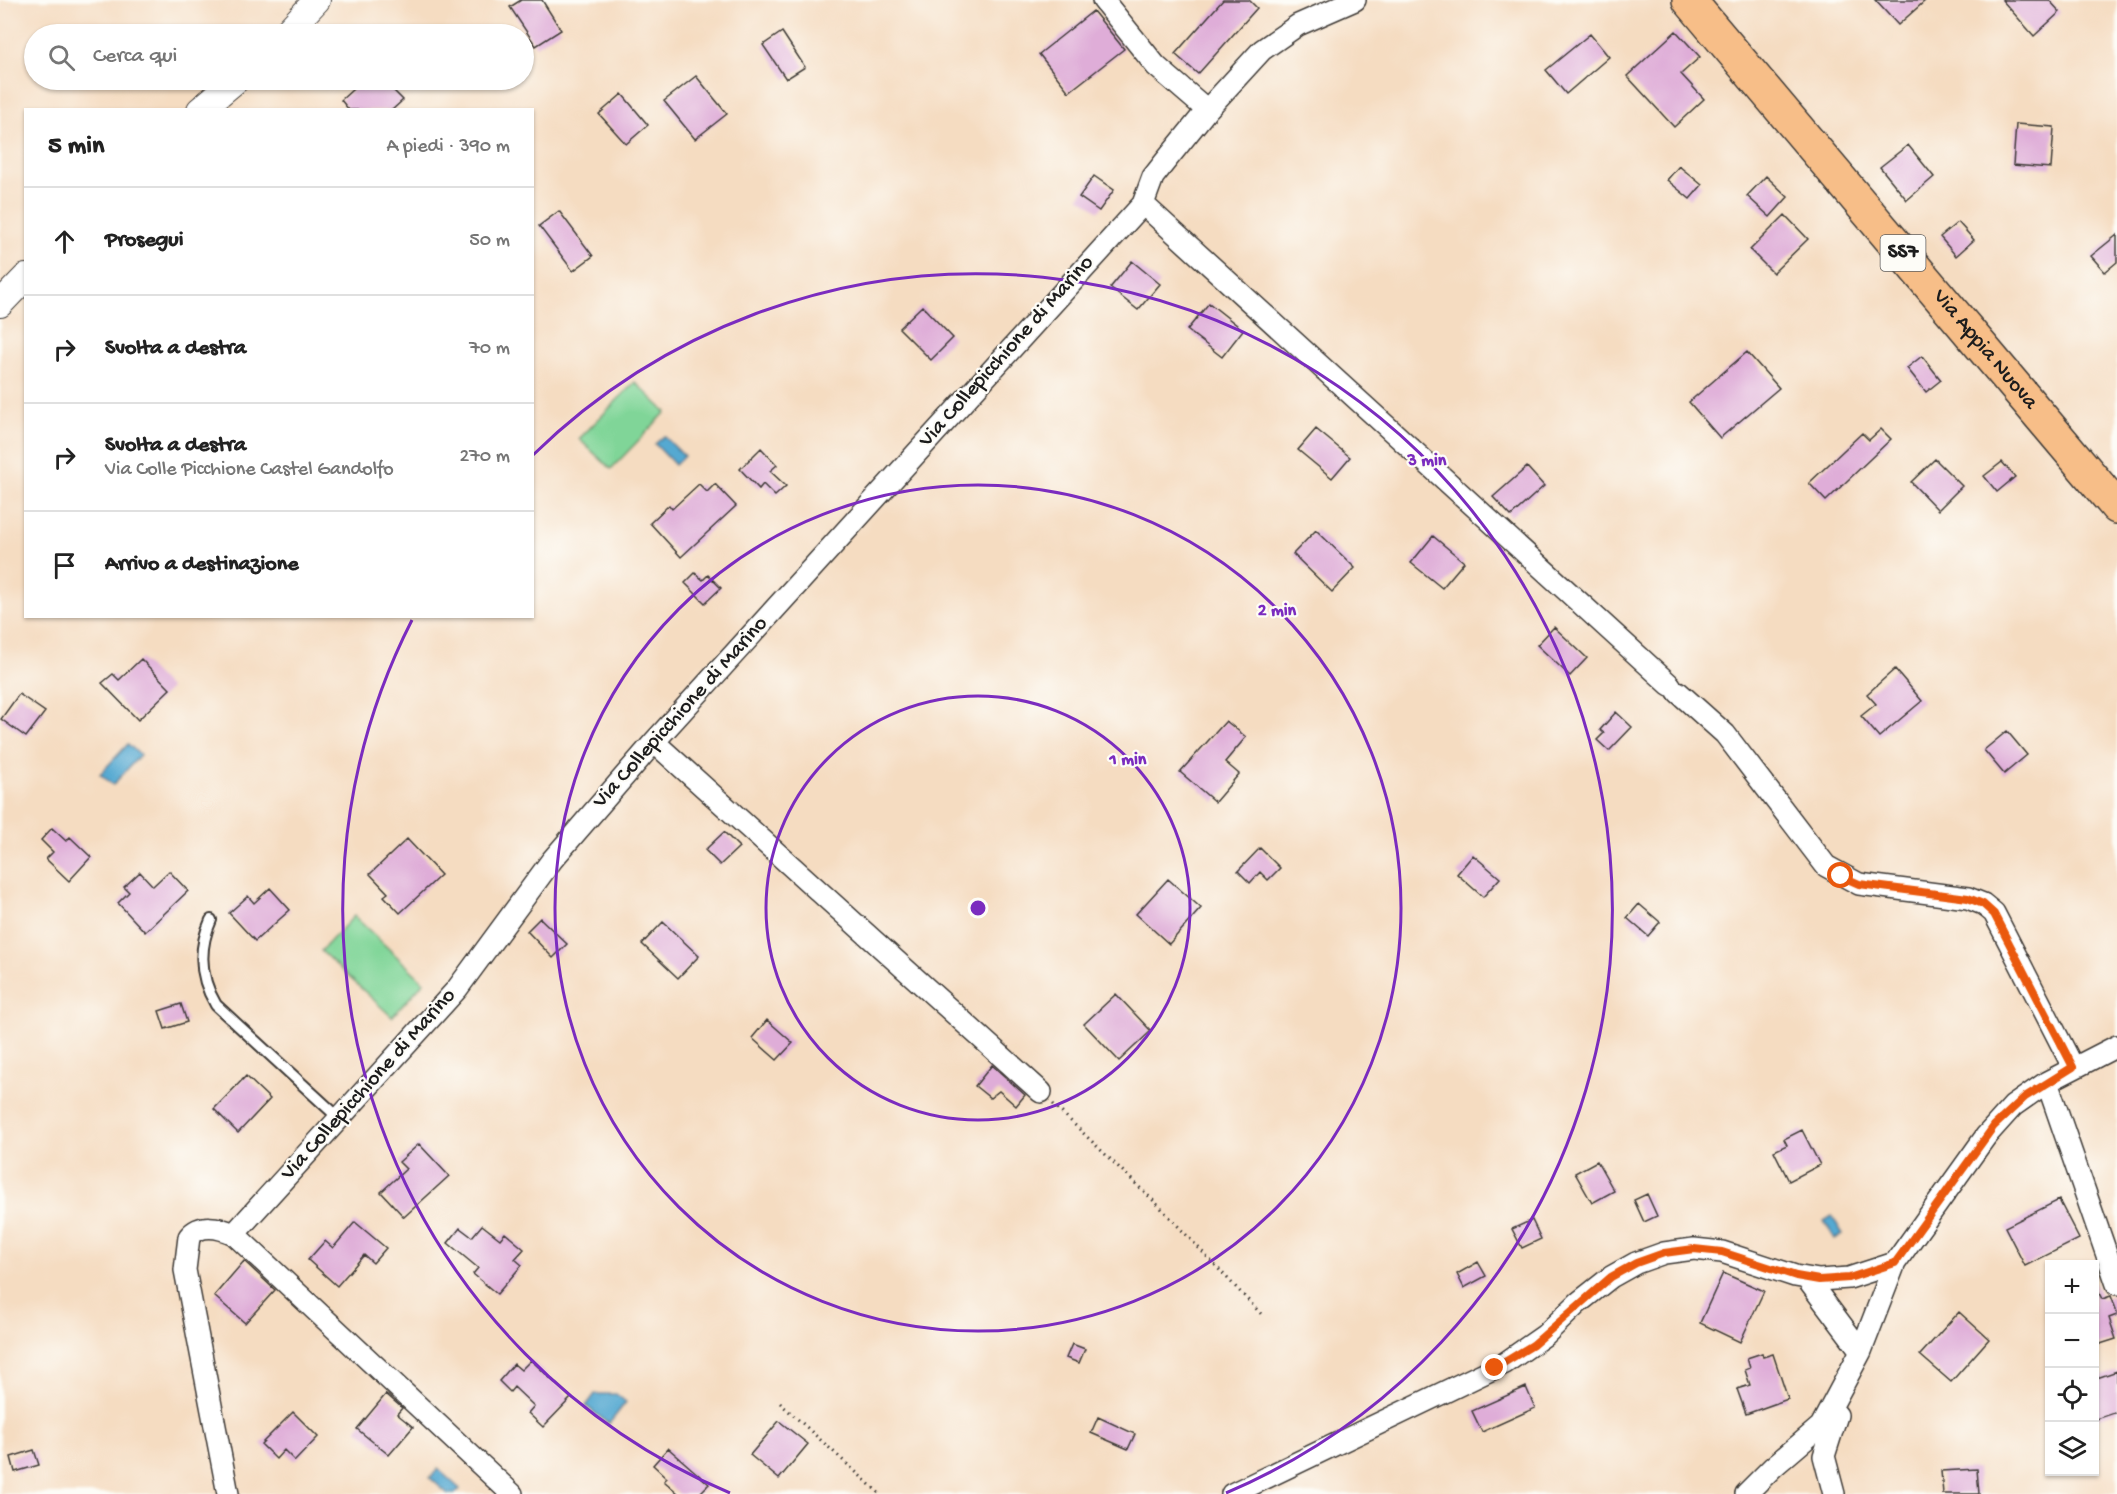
<!DOCTYPE html>
<html lang="it">
<meta charset="utf-8">
<style>
body{margin:0;font-family:"Gochi Hand",sans-serif;background:#f2f2f2;color:#222}
.controls{position:absolute;right:18px;bottom:18px;display:grid;overflow:hidden;border-radius:0px;box-shadow:0 2px 4px #0004}
.controls button{width:54px;height:54px;display:grid;place-items:center;padding:0;border:0;border-bottom:2px solid #e0e0e0;background:#fff;color:#222;font:30px sans-serif}
.stop{position:absolute;width:18px;height:18px;margin:-14px;border:4px solid #ea580c;border-radius:50%;background:#fff}
.stop.end{background:#ea580c;border-color:#fff;box-shadow:0 2px 6px #0008}
.list{margin:0;padding:0;list-style:none}
h2{display:flex;justify-content:space-between;align-items:center;height:78px;margin:0;padding:0 24px;font-size:26px}
h2 small{font-size:20px;font-weight:400;color:#767676}
.list li{display:grid;grid-template-columns:39px 1fr auto;gap:18px;align-items:center;box-sizing:border-box;height:108px;padding:0 24px;border-top:2px solid #e0e0e0}
.list b{display:block;font-size:22px;white-space:nowrap}
.list p{margin:0;font-size:20px;white-space:nowrap;color:#767676}
.list em{font-size:20px;font-style:normal;color:#767676}
.icon{flex:none;width:33px;height:33px;fill:none;stroke:currentColor;stroke-width:2;stroke-linecap:round;stroke-linejoin:round}
.map{position:relative;flex:none;width:2117px;height:1494px;overflow:hidden}
.search{position:absolute;background:#fff;box-shadow:0 2px 4px #0004;left:24px;top:24px;width:510px;height:66px;display:flex;align-items:center;gap:15px;box-sizing:border-box;padding:0 21px;border-radius:33px;color:#767676;font-size:22px}
.panel{position:absolute;background:#fff;box-shadow:0 2px 4px #0004;left:24px;top:108px;width:510px;height:510px;border-radius:0px}
.map>svg:first-child{display:block}
.green{fill:#80d598;stroke:#4e785a;stroke-width:1.5}
.water{fill:#55a9d1;stroke:#386276;stroke-width:1.5}
.building{fill:#dfadd8}
.lines{fill:none;stroke-linecap:round;stroke-linejoin:round}
.service-casing{stroke:#3d3935;stroke-width:14}
.minor-casing{stroke:#3d3935;stroke-width:24}
.tertiary-casing{stroke:#3d3935;stroke-width:28}
.primary-casing{stroke:#3d3935;stroke-width:36}
.path{stroke:#3d3935;stroke-width:3;stroke-dasharray:1.5 4.5;stroke-linecap:butt}
.service{stroke:#fff;stroke-width:10}
.minor{stroke:#fff;stroke-width:21}
.tertiary{stroke:#fff;stroke-width:26}
.primary{stroke:#f7be88;stroke-width:33}
.route{stroke:#ea580c;stroke-width:8}
.ring{fill:none;stroke:#7b2cbf;stroke-width:3}
.labels{text-anchor:middle;dominant-baseline:central;stroke-width:4.5;stroke-linejoin:round;paint-order:stroke}
.shield{fill:#fdfcf7;stroke:#605f5e;stroke-width:1.5}
.shield-label{font-size:21px;font-weight:bold;fill:#1c1c1c}
.street-label{font-size:22px;fill:#1c1c1c;stroke:#fdfcf7}
.centre{fill:#7b2cbf;stroke:#fdfcf7;stroke-width:3}
.ring-label{font-size:18px;text-anchor:middle;font-weight:bold;fill:#7b2cbf;stroke:#fdfcf7;stroke-width:4.5;stroke-linejoin:round;paint-order:stroke}
</style>
<div class="map">
<svg width="2117" height="1494" viewBox="0 0 2117 1494">
<rect width="100%" height="100%" fill="#fdfcf7"/>
<filter id="ink" filterUnits="userSpaceOnUse"><feTurbulence type="fractalNoise" baseFrequency=".0167" numOctaves="2"/><feDisplacementMap in="SourceGraphic" scale="12" xChannelSelector="R" yChannelSelector="G"/><feConvolveMatrix kernelMatrix="1 2 1 2 8 2 1 2 1" color-interpolation-filters="sRGB"/></filter>
<filter id="wash" filterUnits="userSpaceOnUse"><feTurbulence type="fractalNoise" baseFrequency=".008" numOctaves="4" result="noise"/><feDisplacementMap in="SourceGraphic" scale="24" xChannelSelector="R" yChannelSelector="G"/><feGaussianBlur stdDeviation="1.35" result="paint"/><feColorMatrix in="noise" values="0 0 0 0 0 0 0 0 0 0 0 0 0 0 0 0 0 1.4 0 .05"/><feComposite in="paint" operator="in"/></filter>
<g filter="url(#wash)">
<rect width="100%" height="100%" fill="#f5dcc1"/>
<path class="green" d="M635,382l31,30 -55,57 -32,-30z
M354,916l70,66 -32,35 -71,-66z"/>
<path class="water" d="M664,436l20,20 -9,9 -20,-21z
M128,744l12,11 -27,30 -13,-11z
M1832,1216l11,18 -8,5 -11,-18z
M595,1394h21l10,8 -17,22 -23,-18z
M438,1469l22,20 -5,5h-7l-18,-16z"/>
<g id="blocks">
<path class="building" d="M521,0h21l19,30 -25,16 -26,-39z
M1223,0h26l8,8 -59,66 -23,-20z
M1875,0h51l-28,25z
M2002,0h47l11,12 -26,24z
M1093,11l31,38 -55,43 -30,-38z
M1676,31l24,26 -19,17 23,25 -30,28 -47,-51z
M782,32l23,35 -19,12 -23,-34z
M1590,34l19,23 -43,37 -20,-24z
M696,76l31,38 -32,25 -31,-38z
M363,80h20l20,20 -11,10h-43l-8,-10z
M622,94l26,31 -22,19 -27,-30z
M2016,124l38,3 -3,41 -38,-3z
M1908,145l26,32 -27,23 -27,-33z
M1679,166l23,19 -12,14 -23,-19z
M1094,176l20,14 -15,21 -20,-14z
M1766,176l22,21 -18,20 -23,-21z
M559,211l34,45 -20,15 -34,-45z
M1785,215l23,24 -35,34 -23,-23z
M1958,222l16,18 -18,16 -16,-19z
M2117,235v27l-12,10 -14,-16z
M1132,261l28,23 -22,26 -28,-22z
M1209,303l34,27 -21,27 -35,-27z
M922,306l31,32 -22,22 -32,-32z
M1747,352l32,36 -59,50 -31,-36z
M1922,356l19,24 -15,12 -19,-24z
M1316,429l34,28 -18,21 -34,-28z
M1881,429l10,10 -65,62 -17,-18 53,-50 7,7z
M761,448l16,17 -7,6 16,15 -11,10 -12,-12 -4,5 -19,-20z
M1935,459l27,27 -24,24 -27,-28z
M2002,462l13,15 -18,15 -13,-16z
M1527,467l17,19 -33,30 -18,-19z
M699,484l8,8 8,-8 21,22 -55,51 -31,-34 19,-18 3,4z
M1316,530l39,38 -23,24 -39,-38z
M1433,536l31,26 -22,26 -31,-25z
M695,573l8,7 5,-5 13,13 -16,15 -20,-20z
M1554,627l33,31 -17,18 -33,-31z
M141,659l29,30 -32,31 -36,-37 11,-9 6,6z
M1895,669l27,32 -43,36 -18,-21 15,-12 -9,-10z
M19,694l26,18 -19,25 -25,-18z
M1616,712l16,15 -23,24 -12,-11 7,-7 -4,-3z
M1226,721l20,16 -21,25 14,12 -24,28 -35,-30z
M2007,731l20,24 -23,19 -20,-24z
M52,828l14,13 4,-4 21,20 -22,24 -23,-22 7,-7 -12,-12z
M724,832l15,15 -19,18 -15,-15z
M407,839l34,36 -41,38 -16,-17 4,-3 -18,-19z
M1260,848l20,20 -12,12 -8,-8 -10,11 -12,-12z
M1473,855l27,23 -17,19 -26,-23z
M169,871l19,20 -43,41 -27,-29 11,-11 -5,-5 16,-15 13,14z
M1168,879l33,29 -32,36 -33,-30z
M270,888l20,22 -35,31 -26,-28 19,-17 6,7z
M1639,904l21,18 -12,14 -21,-18z
M540,918l27,26 -14,14 -26,-27z
M663,922l36,34 -21,22 -36,-34z
M1116,994l35,37 -32,30 -35,-37z
M181,1004l6,18 -22,7 -6,-18z
M767,1020l26,23 -16,17 -25,-22z
M992,1065l33,30 -9,11 -17,-15 -9,7 -15,-12z
M246,1076l24,23 -32,34 -24,-24z
M1802,1130l18,35 -31,16 -15,-30 13,-6 -3,-6z
M419,1144l30,32 -45,41 -23,-25 25,-23 -7,-7z
M1597,1161l17,30 -22,12 -17,-30z
M1647,1194l10,22 -13,6 -10,-22z
M2059,1200l20,39 -54,27 -20,-39z
M1532,1220l9,19 -19,9 -10,-19z
M355,1222l31,26 -13,15 -9,-8 -27,31 -29,-26 17,-19 8,7z
M482,1225l18,14 5,-6 19,16 -9,10 7,6 -25,29 -24,-20 5,-6 -30,-25 12,-15 12,9z
M244,1261l31,29 -30,33 -31,-27z
M1478,1262l8,14 -22,12 -7,-14z
M1723,1273l41,18 -24,51 -40,-19z
M2094,1283l8,16 9,-3 6,16v3l-8,3 7,21 -22,7z
M1959,1312l30,27 -38,43 -31,-27z
M1072,1344l13,5 -6,14 -13,-5z
M1762,1353l1,4 10,-3 15,45 -42,15 -9,-25 13,-4 -5,-15 5,-2 -3,-10z
M531,1360l40,38 -28,29 -15,-14 6,-7 -20,-19 -4,5 -11,-11 15,-17 7,6z
M2117,1371v41l-23,8v-41z
M1526,1387l9,21 -53,24 -10,-21z
M386,1394l16,14 -5,6 16,13 -24,28 -32,-26z
M293,1412l25,25 -23,24 -11,-11 -8,9 -15,-15z
M1098,1417l37,17 -7,15 -37,-16z
M779,1421l29,23 -29,35 -29,-24z
M668,1448l41,36 -10,10h-20l-15,-13 3,-3 -14,-13z
M34,1450l5,15 -24,7 -4,-15z
M1977,1469l2,25h-36l-2,-23z"/>
</g>
</g>
<g filter="url(#ink)">
<use href="#blocks" fill-opacity="0" stroke="#3d3935" stroke-width="1.5"/>
<g class="lines">
<g class="service-casing">
<path id="service" d="M211,920c-13,29 -11,58 5,85l123,113"/>
</g>
<g class="minor-casing">
<path id="minor" d="M1103,0l53,66 51,44
M1143,204l527,481
M1678,692l47,42 101,132 33,18 109,14 15,6 11,9 79,154
M654,742l387,350
M2047,1082l70,202
M234,1234l223,-245 95,-129 102,-118 489,-538 10,-27 11,-14 43,-53 55,-60 36,-25 57,-25
M1807,1279l54,72
M228,1494l-43,-224 4,-33c11,-14 30,-10 45,-3l278,260
M1232,1494l273,-131 40,-28 33,-32 33,-26 25,-14 28,-10 30,-4 28,3 73,24 24,4 30,-2 46,-15 91,-127 27,-30 34,-24 70,-36
M1746,1494l27,-27 48,-41 40,-75 34,-88
M1834,1494l-10,-38 13,-41"/>
</g>
<g class="tertiary-casing">
<path id="tertiary" d="M285,34l32,-34
M200,110l36,-30
M0,304l26,-27"/>
</g>
<g class="primary-casing">
<g id="primary">
<path id="s1" d="M1689,0l428,507"/>
</g>
</g>
<path class="path" d="M1053,1104l107,103 104,110
M780,1403l100,91"/>
<use href="#service" class="service"/>
<use href="#minor" class="minor"/>
<use href="#tertiary" class="tertiary"/>
<use href="#primary" class="primary"/>
</g>
</g>
<g class="lines" filter="url(#ink)">
<path class="route" d="M1495,1368l38,-23 78,-68 25,-14 28,-10 30,-4 28,3 74,24 23,4 30,-2 46,-15 99,-137 31,-29 48,-30 -79,-153 -11,-10 -15,-6 -109,-14 -18,-8"/>
</g>
<g class="ring">
<circle cx="978" cy="908" r="212"/>
<circle cx="978" cy="908" r="423"/>
<path d="M730 1493A635 635 0 0 1 412 620M533 455A635 635 0 1 1 1226 1493"/>
</g>
<g class="labels">
<rect class="shield" x="1880.5" y="235" width="45" height="36" rx="4.5"/>
<g class="shield-label">
<text x="1903" y="253">SS7</text>
</g>
<g class="street-label">
<text stroke="none"><textPath href="#s1" startOffset="458">Via Appia Nuova</textPath></text>
<text transform="translate(1007 352) rotate(-48)">Via Collepicchione di Marino</text>
<text transform="translate(681 713) rotate(-48)">Via Collepicchione di Marino</text>
<text transform="translate(369 1085) rotate(-48)">Via Collepicchione di Marino</text>
</g>
</g>
<circle cx="978" cy="908" r="9" class="centre"/>
<g class="ring-label">
<text x="1427" y="465">3 min</text>
<text x="1277" y="615">2 min</text>
<text x="1128" y="764">1 min</text>
</g>
</svg>
<div class="controls">
<button>+</button>
<button>−</button>
<button><svg class="icon" aria-label="locate" viewBox="0 0 24 24"><circle cx="12" cy="12" r="6"/><path d="M12 2v4M12 18v4M2 12h4M18 12h4"/></svg></button>
<button><svg class="icon" aria-label="layers" viewBox="0 0 24 24"><path d="M12 4l9 5-9 5-9-5zM3 14l9 5 9-5"/></svg></button>
</div>
<div class="stop" style="left:1841px;top:876px"></div>
<div class="stop end" style="left:1495px;top:1368px"></div>
<div class="search"><svg class="icon" aria-label="search" viewBox="0 0 24 24"><circle cx="10" cy="10" r="6"/><path d="M15 15l6 6"/></svg>Cerca qui</div>
<section class="panel">
<h2>5 min<small>A piedi · 390 m</small></h2>
<ul class="list">
<li><svg class="icon" aria-label="ahead" viewBox="0 0 24 24"><path d="M12 20V5M6 11l6-6 6 6"/></svg><div><b>Prosegui</b></div><em>50 m</em></li>
<li><svg class="icon" aria-label="right" viewBox="0 0 24 24"><path d="M7 20v-9h11M14 6l5 5-5 5"/></svg><div><b>Svolta a destra</b></div><em>70 m</em></li>
<li><svg class="icon" aria-label="right" viewBox="0 0 24 24"><path d="M7 20v-9h11M14 6l5 5-5 5"/></svg><div><b>Svolta a destra</b><p>Via Colle Picchione Castel Gandolfo</p></div><em>270 m</em></li>
<li><svg class="icon" aria-label="arrive" viewBox="0 0 24 24"><path d="M6 21V4h12l-3 4 3 4H6"/></svg><div><b>Arrivo a destinazione</b></div></li>
</ul>
</section>
</div>
